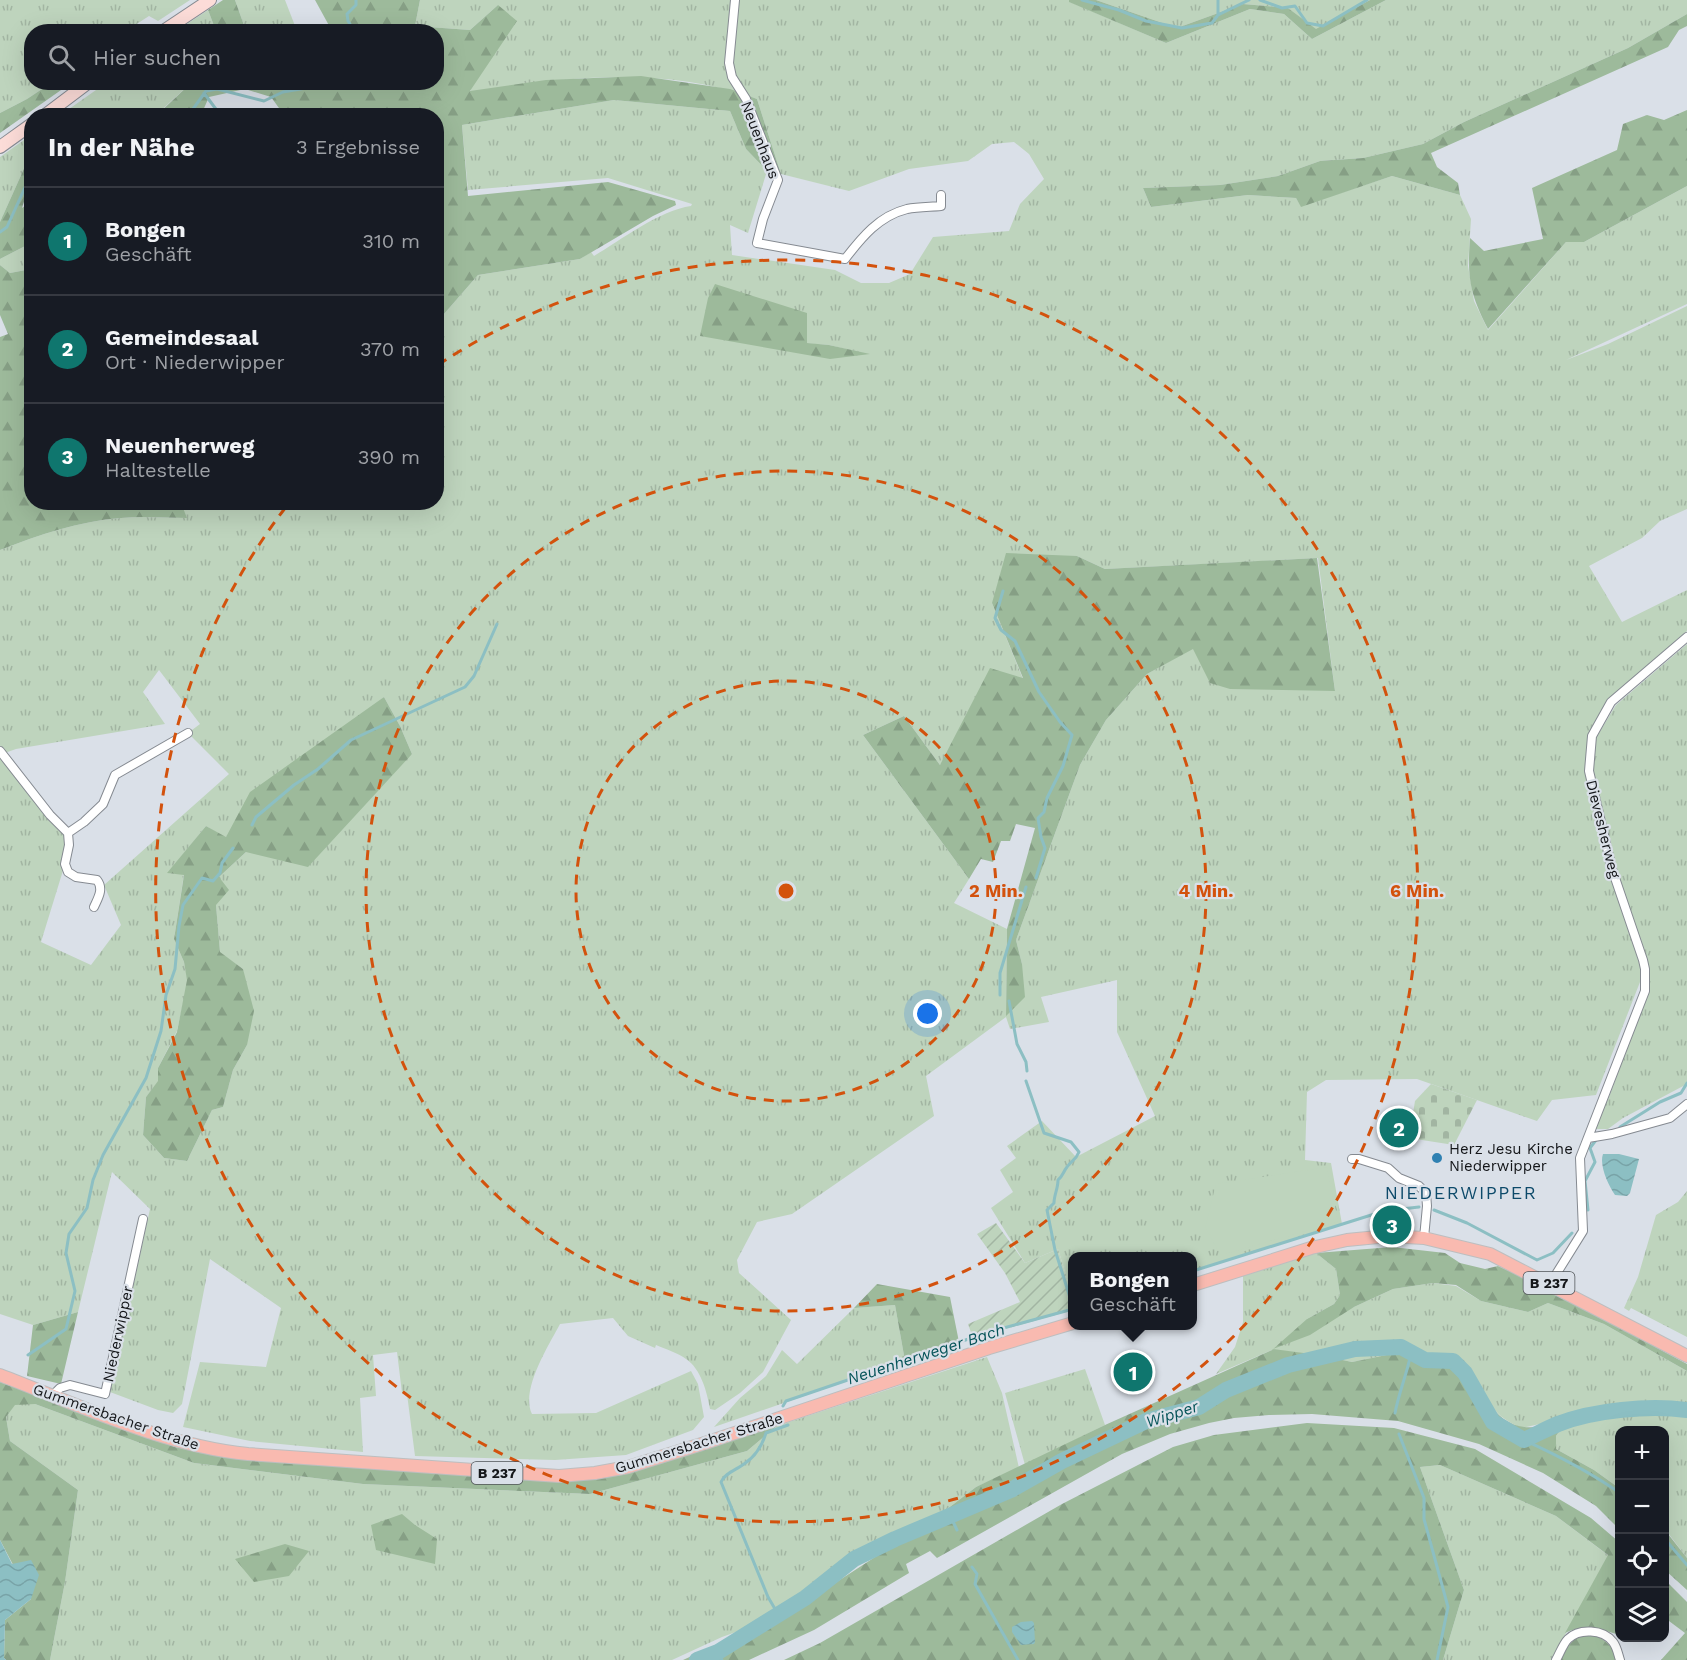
<!DOCTYPE html>
<html lang="de">
<meta charset="utf-8">
<style>
body{margin:0;font-family:"Work Sans",sans-serif;background:#20242c;color:#f1f3f6}
.controls{position:absolute;right:18px;bottom:18px;display:grid;overflow:hidden;border-radius:12px;box-shadow:0 6px 24px #0002}
.controls button{width:54px;height:54px;display:grid;place-items:center;padding:0;border:0;border-bottom:2px solid #363941;background:#171b24;color:#f1f3f6;font:30px sans-serif}
.you{position:absolute;left:928px;top:1014px;width:21px;height:21px;margin:-15px;border:4px solid #fff;border-radius:50%;background:#1a73e8;box-shadow:0 0 0 9px #1a73e833}
.badge{display:grid;place-items:center;width:39px;height:39px;border-radius:50%;background:#0f766e;color:#fff;font-size:20px;font-weight:700}
.pin{position:absolute;translate:-50% -50%;border:3px solid #fff;box-shadow:0 2px 6px #0006}
.popup{position:absolute;left:1068px;top:1252px;width:129px;height:78px;box-sizing:border-box;display:grid;place-content:center;border-radius:12px;background:#171b24;filter:drop-shadow(0 2px 4px #0005);font-size:20px;white-space:nowrap;color:#9ea1a6}
.popup b{font-size:22px;color:#f1f3f6}
.popup::after{content:'';position:absolute;left:50%;top:100%;margin-left:-12px;border:12px solid transparent;border-top-color:#171b24}
.list{margin:0;padding:0;list-style:none}
h2{display:flex;justify-content:space-between;align-items:center;height:78px;margin:0;padding:0 24px;font-size:26px}
h2 small{font-size:20px;font-weight:400;color:#9ea1a6}
.list li{display:grid;grid-template-columns:39px 1fr auto;gap:18px;align-items:center;box-sizing:border-box;height:108px;padding:0 24px;border-top:2px solid #363941}
.list b{display:block;font-size:22px;white-space:nowrap}
.list p{margin:0;font-size:20px;white-space:nowrap;color:#9ea1a6}
.list em{font-size:20px;font-style:normal;color:#9ea1a6}
.icon{flex:none;width:33px;height:33px;fill:none;stroke:currentColor;stroke-width:2;stroke-linecap:round;stroke-linejoin:round}
.map{position:relative;flex:none;width:1687px;height:1660px;overflow:hidden}
.search{position:absolute;background:#171b24;box-shadow:0 6px 24px #0002;left:24px;top:24px;width:420px;height:66px;display:flex;align-items:center;gap:15px;box-sizing:border-box;padding:0 21px;border-radius:24px;color:#9ea1a6;font-size:22px}
.panel{position:absolute;background:#171b24;box-shadow:0 6px 24px #0002;left:24px;top:108px;width:420px;height:402px;border-radius:24px}
.map>svg:first-child{display:block}
.grass{fill:url(#grass-tufts);fill-rule:evenodd}
.forest{fill:url(#forest-firs)}
.cemetery{fill:url(#cemetery-stones)}
.park{fill:#bed4bd}
.garden{fill:url(#garden-furrows)}
.water{fill:url(#water-waves)}
.lines{fill:none;stroke-linecap:round;stroke-linejoin:round}
.stream{stroke:#8cbfc3;stroke-width:3}
.river{stroke:#8cbfc3;stroke-width:16}
.minor-casing{stroke:#858a91;stroke-width:10}
.secondary-casing{stroke:#858a91;stroke-width:14}
.primary-casing{stroke:#bdbebf;stroke-width:14}
.minor{stroke:#fff;stroke-width:8}
.secondary{stroke:#fcdcd8;stroke-width:12}
.primary{stroke:#f9bab0;stroke-width:12}
.ring{fill:none;stroke:#d3520d;stroke-width:3;stroke-dasharray:10 8}
.poi-dot{fill:#2f81b2;stroke:#dae0e8;stroke-width:2}
.labels{text-anchor:middle;dominant-baseline:central;stroke-width:4.5;stroke-linejoin:round;paint-order:stroke}
.shield{fill:#dae0e8;stroke:#4f5357;stroke-width:1.5}
.shield-label{font-size:14px;font-weight:bold;fill:#141619}
.street-label{font-size:15px;fill:#141619;stroke:#dae0e8}
.poi-label{font-size:15px;fill:#141619;stroke:#dae0e8;text-anchor:start}
.water-label{font-size:16px;font-style:italic;fill:#045358;stroke:#dae0e8}
.quarter-label{font-size:18px;letter-spacing:1.5px;fill:#0d4a6a;stroke:#dae0e8}
.centre{fill:#d3520d;stroke:#dae0e8;stroke-width:3}
.ring-label{font-size:18px;text-anchor:middle;font-weight:bold;fill:#d3520d;stroke:#dae0e8;stroke-width:4.5;stroke-linejoin:round;paint-order:stroke}
</style>
<div class="map">
<svg width="1687" height="1660" viewBox="0 0 1687 1660">
<defs>
<pattern id="grass-tufts" width="24" height="20" patternUnits="userSpaceOnUse" patternTransform="scale(1.5)"><rect width="24" height="20" fill="#bed4bd"/><path d="M3 7l-1-3M5 7V3M7 7l1-3M15 17l-1-3M17 17v-4M19 17l1-3" fill="none" stroke="#a2b5a2"/></pattern>
<pattern id="forest-firs" width="22" height="20" patternUnits="userSpaceOnUse" patternTransform="scale(1.5)"><rect width="22" height="20" fill="#9dba9b"/><path d="M5 1l3.5 6h-7zM16 11l3.5 6h-7z" fill="#869f85"/></pattern>
<pattern id="cemetery-stones" width="16" height="16" patternUnits="userSpaceOnUse" patternTransform="scale(1.5)"><rect width="16" height="16" fill="#bed4bd"/><path d="M2 7V4a2 2 0 0 1 4 0v3zM10 15v-3a2 2 0 0 1 4 0v3z" fill="#a2b5a2"/></pattern>
<pattern id="garden-furrows" width="10" height="10" patternUnits="userSpaceOnUse" patternTransform="scale(1.5)"><rect width="10" height="10" fill="#bed4bd"/><path d="M-1 1l2-2M0 10L10 0M9 11l2-2" fill="none" stroke="#a2b5a2"/></pattern>
<pattern id="water-waves" width="16" height="10" patternUnits="userSpaceOnUse" patternTransform="scale(1.5)"><rect width="16" height="10" fill="#8cbfc3"/><path d="M0 5q4-4 8 0t8 0" fill="none" stroke="#78a3a7"/></pattern>
</defs>
<rect width="100%" height="100%" fill="#dae0e8"/>
<path class="grass" d="M0,0h190l-32,21 -9,-5 -23,15 -94,1v50l19,1 -24,16 -27,14z
M235,0h50l12,31h-51z
M420,0h649l1,2 96,41 84,-34 34,5 28,25 74,-39h301v14l-59,34 -164,74 -41,22 -60,14 -43,3 -42,15 -58,9 -77,3 8,19 97,-12 48,3 5,8 91,-30 68,19 11,24 -3,47 6,35 14,29 78,-88h18l103,-56v118l-121,56 42,-16 79,-38v203l-27,12 -18,17 -53,28 33,56 65,-32v41l-77,69 -21,35 -3,35 54,190v22l-44,113 -44,5 -15,21 -120,-42 -91,1 -19,12 -2,68 26,3 11,61 -149,48v-16h-120v42l-15,-49 -33,14 -34,-55 22,-16 -13,-22 16,-12 -9,-12 35,-25 34,36 79,-41 -38,-84v-52l-76,17 8,25 -39,7 -4,-12 -80,59 8,40 -142,98 -35,8 -20,38 2,13 52,47 -28,52 -23,21 -25,17 -5,-1c-3,-17 -9,-40 -24,-50 -8,-6 -21,-10 -30,-14l-1,3 -27,-12 -15,-18 -53,6c-11,21 -40,66 -28,90l64,-1 95,-42 7,13 6,33 -11,13 -67,25 -71,5 -140,-4 -8,-62 -5,-1 -5,-41 -24,3 3,41 -16,2 3,54 -113,-11 -67,-14 17,-65 66,5 15,-59 -71,-49 -28,145 -9,9 -15,-3 -48,-18 40,-183 -38,-37 -34,140 -45,13 -33,-11v-559l64,79 1,30 -24,78 50,23 30,-40 -17,-40 125,-111 -41,-41 12,-9 -41,-54 -16,22 22,32 -149,25 -14,5 -2,-3v-201c39,-15 79,-29 121,-32 21,-2 44,0 65,0l-5,-15 255,-1 1,-180 41,-47 102,-16 11,-7 3,4c27,-16 66,-46 97,-50l1,-2 -84,-26 -140,12 -6,-65 152,-25 116,11 16,38 21,22 -19,62 -18,-8 2,30 103,15 26,13h28l21,-9 23,-37 76,-6 11,-27 24,-25 -15,-25 -15,-12 -22,2 -24,17 -59,8 -60,22 -68,-17 -24,-75c-94,-34 -191,-22 -287,-7l28,-87 -28,25 -55,-4zM700,336l129,9 38,9zM1077,556l28,13 213,-11 17,133 -142,-43 -46,26 -41,46 -26,45 -64,175 6,24 -16,51 1,-86 -53,-26 15,-24 -106,-144 41,-19 36,49 83,-86 -31,-76zM384,697l16,29 12,28 -166,98 -27,25 -3,28 4,48 23,16 4,76 -14,25 -10,37 -11,3 -25,51 -23,-3 -21,-23 3,-38 12,-15v-14l19,-37 11,-50 -4,-19 -10,-23 10,-65 -16,-1 38,-47 19,12z
M1096,0h274l-54,30 -28,-22 -45,-4 -66,24z
M208,10l8,21 -41,1z
M106,83h85l-35,32h-8l-5,-5 -23,-1 -7,6 -54,1z
M31,135v18l-31,69v-65z
M31,243v26l-21,4 -10,-8v-6z
M1687,644v440l-64,34 -15,11h-14l15,-32 40,-108 -1,-25 -33,-95 -22,-99 3,-32 20,-33z
M1687,1191v146l-56,-29 -2,3 -5,-3 14,-31 18,-62 22,-13z
M1316,1253l20,16 4,26 -6,9 -27,15 47,-12 39,-18 40,-6 23,3 25,15 47,11 20,-9 56,21 83,47v34l-30,-2 -37,3 -98,22c-33,-12 -41,-39 -58,-68l-53,-10 -59,12 -33,-7 -47,-5 -56,24 19,-27 8,-25v-46z
M895,1305l10,56 -191,66 26,-29 26,-22 16,-26 15,14 57,-56z
M987,1357l15,36 17,75 -43,19 -38,29 -39,18 -22,7 -49,32 -67,50 -39,14 -50,23h-622l15,-78 13,-92 -68,-49 -4,-24 9,-13h20l159,59 169,21 227,10 157,-43 30,-25z
M1085,1369l20,56 -80,40 -20,-72z
M1625,1415l62,1v142l-22,-29 -1,-99h-44l-1,58 -25,-18 -38,-21v-13l7,-10z
M1440,1465l116,51 53,40 -58,104h-108l21,-70 -44,-123z"/>
<path class="forest" d="M223,0h12l11,31h-30l-8,-21z
M315,0h105l-5,26 55,4 28,-25 19,16 -47,70 76,-11 95,-4 89,13 27,10 24,75 -14,-3 -21,-22 -16,-38 -116,-11 -152,25 6,71 140,-14 67,19 1,4 -23,11 -73,43 -102,16 -41,47 -1,-206 -152,-1 -13,-18 -26,-8 -36,8 -8,18 -45,1 35,-33h77l11,7 13,-8h144v-50l-104,-1z
M1069,0h27l81,28 66,-24 45,4 28,21 54,-29h16l-74,39 -28,-25 -34,-5 -84,34 -97,-41z
M1687,14v12l-8,4 -11,17 -237,106 6,14 21,16 2,12 -68,-19 -91,31 -5,-9 -48,-3 -97,12 -8,-19 77,-3 58,-9 42,-15 43,-3 60,-14 41,-22 164,-74z
M51,83h20l-71,50v-20l27,-14z
M1687,110v76l-103,56h-18l-78,87c-18,-35 -21,-51 -18,-91l14,13 59,-12 -11,-51 85,-38 6,-26 24,-9 17,5z
M31,153v27l-9,28 9,-6v41l-31,16v-37z
M0,265l10,8 21,-4 1,233 149,1 6,15c-22,0 -44,-2 -66,0 -42,3 -82,17 -121,32v-213l8,-3 -8,-19z
M715,284l92,29v30l22,2 41,9 -40,5 -130,-23 8,-38z
M1006,553l71,3 28,13 212,-11 18,133 -105,-2 -20,-6 -17,-34 -46,25 -41,46 -26,45 -64,175 6,24 3,33 -19,19 1,-87 28,-101 -19,-4 -6,17h-9l-8,21 -12,-3 -12,20 -106,-144 41,-19 36,49 50,-97 33,10 -31,-75z
M384,697l16,29 12,28 -104,113 -62,-15 -27,25 10,13 -13,15 4,47 23,17 11,42 -7,34 -14,25 -10,37 -11,3 -25,51 -23,-3 -21,-23 3,-38 12,-16v-13l19,-36 10,-52 -3,-18 -10,-23 10,-64 -17,-2 39,-47 20,11 24,-45z
M1392,1247l53,6 15,10 25,6 13,-3 48,22 141,76v7l-83,-47 -56,-21 -20,9 -47,-11 -25,-16 -23,-2 -40,6 -39,18 -44,28 -37,14 46,6 33,7 59,-12 53,10c16,28 31,71 70,67l9,10 20,-11 -7,10v13l38,21 25,18v41l-23,-23 -53,-33 -64,-29 -81,-23 -86,-7 -43,1 -35,3 -25,5 -39,11 -48,20 -185,104 -7,-7 -24,13 3,9 -95,57 -65,30h-66l37,-17 43,-13 175,-114 38,-29 129,-62 167,-75 35,-31 27,-15 6,-9 -4,-26 -20,-16z
M877,1284l73,13 9,45 -54,19 -10,-56 -41,3z
M78,1312l-17,72 -34,-8 6,-51z
M0,1382l175,65 57,11 325,23 65,-6 155,-49 -30,25 -157,43 -227,-10 -169,-21 -159,-59 -20,1 -9,12 4,24 68,49 -13,92 -15,78h-44l-2,-2 1,-38 26,-21 -31,-59z
M1307,1423l87,5 81,21 116,69 28,24v69l-4,5 4,19c-19,-6 -36,-11 -54,-2l43,-78 -52,-39 -116,-51 -20,2 44,123 -21,70h-659l36,-17 242,-139 111,-57 41,-12z
M402,1514l13,11 22,14 -2,25 -59,-14 -5,-25z
M1664,1529l23,29v32l-22,-20z
M285,1544l24,7 -20,25 -35,6 -19,-23z
M1665,1580l22,22v58h-26l24,-27 -20,-15z
M1593,1634c13,7 21,12 24,26h-56c8,-17 12,-24 32,-26z"/>
<path class="cemetery" d="M1431,1084l46,16 -23,45 -45,-7 6,-37z"/>
<path class="park" d="M1327,1167l11,55 -117,33 -16,-27 11,-44z"/>
<path class="garden" d="M996,1223l29,40 33,-14 15,49v12l-100,28 -5,-14 52,-22 -15,-29 -28,-39z"/>
<path class="water" d="M1603,1154h16l20,5 -9,34 -3,3 -12,-1c-7,-10 -16,-30 -12,-41z
M0,1540l12,24 19,-4 8,15 -8,24 -26,21 -1,38 2,2h-6z
M1032,1621l2,2 1,19 -1,2 -13,1 -9,-13v-5l9,-5z"/>
<g class="lines">
<path class="stream" d="M1082,0l37,10 27,11 36,7 30,-5 6,-8 31,-15
M1260,0l22,8 13,-2 12,17 16,3 44,-26
M1218,15v-15
M355,32l-7,-11 -1,-7 9,-9v-5
M204,93l17,23
M123,116l5,-3 8,3
M188,116l18,-25 11,-2 47,12 19,-9 29,-5 9,-5
M0,232l7,-5 25,-55
M1003,591l-8,27 6,12 14,11 24,51 21,30 12,13 -9,31 -16,32 -3,14 -6,6 3,19 4,11 -9,30
M252,825l4,-8 38,-32 24,-16 33,-29 114,-53 9,-11 23,-52
M1000,995v-22l26,-86
M1009,1001l8,43 9,18 1,9
M1026,1081l18,52 27,9 8,10c-3,8 -8,9 -12,15 -4,5 -4,9 -9,13 0,9 -4,15 -4,23l-7,7 8,40 18,57
M1620,1127l40,-25 21,-9 6,-10
M1434,1210l33,13 70,37 16,-7 19,-20
M1588,1210l-3,-29 10,-19 -5,-14 6,-8
M1193,1271l191,-60 35,-4
M28,1355l38,-26 9,-38 -9,-38 3,-19 18,-26 6,-28 10,-25 43,-77 15,-47 5,-36 9,-26 4,-43 4,-21 19,-27 11,3 7,-8 2,-10 11,-15
M783,1406l3,-5 203,-69 84,-23
M1395,1413c4,-21 12,-39 16,-60
M1399,1434l25,64v21l24,88 -11,53
M1524,1440c33,15 66,32 96,53
M951,1517l6,13
M1664,1538l23,27
M972,1567l5,7 -2,10 43,76
M778,1614l-10,-17 -47,-115c4,-9 15,-12 23,-18 11,-7 18,-18 22,-31l22,-8
M718,1652l4,8"/>
<path class="river" d="M697,1660l21,-8 87,-54 49,-39 41,-20 116,-49 51,-29 84,-40 53,-14 27,-17 62,-25 67,-16 46,-2 24,13 28,1 12,12 28,49 31,18c11,-5 22,-11 34,-16 36,-14 91,-19 129,-14"/>
<g class="minor-casing">
<path id="minor" d="M735,0l-6,63 3,14 14,22 32,81 -15,39 -6,24 88,16c17,-22 34,-43 62,-50 11,-2 23,-2 34,-3v-11
M0,751l50,64 18,18 1,12 -4,19 3,8 8,5 21,3c7,9 1,18 -3,27
M68,833l16,-11 19,-18 12,-29 73,-42
M1588,1138l24,-4 58,-16 17,-14
M1352,1159h7l29,9 11,10 20,8 7,7 1,13 -3,32
M1550,1284l33,-53 -3,-73 65,-167v-22l-2,-9 -31,-91 -23,-98 3,-35 19,-34 76,-65
M53,1395l7,-7 10,-3 35,9 38,-175
M1556,1660c4,-7 7,-16 12,-21 11,-11 35,-10 45,3 4,5 5,12 7,18"/>
</g>
<g class="secondary-casing">
<path id="secondary" d="M162,32l48,-32
M44,116l45,-34
M0,147l32,-23"/>
</g>
<g class="primary-casing">
<path id="primary" d="M1193,1285l118,-37 36,-8 41,-4 36,2 66,16 197,102
M0,1375c79,30 164,71 248,79l311,22 36,-3 33,-6 77,-24 284,-95 84,-25"/>
</g>
<use href="#minor" class="minor"/>
<use href="#secondary" class="secondary"/>
<use href="#primary" class="primary"/>
</g>
<g class="ring">
<circle cx="786" cy="891" r="210"/>
<circle cx="786" cy="891" r="420"/>
<path d="M438 365A631 631 0 1 1 289 503"/>
</g>
<circle class="poi-dot" cx="1437" cy="1158" r="6"/>
<g class="labels">
<g class="shield">
<rect x="1523.5" y="1272" width="51" height="22" rx="4.5"/>
<rect x="471.5" y="1462" width="51" height="22" rx="4.5"/>
</g>
<g class="shield-label">
<text x="1549" y="1283">B 237</text>
<text x="497" y="1473">B 237</text>
</g>
<g class="street-label">
<text transform="translate(760 140) rotate(69)">Neuenhaus</text>
<text transform="translate(1603 829) rotate(76)">Dievesherweg</text>
<text transform="translate(118 1334) rotate(-78)">Niederwipper</text>
<text transform="translate(116 1417) rotate(19)">Gummersbacher Straße</text>
<text transform="translate(699 1443) rotate(-17)">Gummersbacher Straße</text>
</g>
<g class="poi-label">
<text x="1449" y="1149">Herz Jesu Kirche<tspan x="1449" dy="17">Niederwipper</tspan></text>
</g>
<g class="water-label">
<text transform="translate(926 1354) rotate(-18)">Neuenherweger Bach</text>
<text transform="translate(1172 1414) rotate(-18)">Wipper</text>
</g>
<g class="quarter-label">
<text x="1461" y="1192">NIEDERWIPPER</text>
</g>
</g>
<circle cx="786" cy="891" r="9" class="centre"/>
<g class="ring-label">
<text x="996" y="897">2 Min.</text>
<text x="1206" y="897">4 Min.</text>
<text x="1417" y="897">6 Min.</text>
</g>
</svg>
<div class="controls">
<button>+</button>
<button>−</button>
<button><svg class="icon" aria-label="locate" viewBox="0 0 24 24"><circle cx="12" cy="12" r="6"/><path d="M12 2v4M12 18v4M2 12h4M18 12h4"/></svg></button>
<button><svg class="icon" aria-label="layers" viewBox="0 0 24 24"><path d="M12 4l9 5-9 5-9-5zM3 14l9 5 9-5"/></svg></button>
</div>
<div class="you"></div>
<div class="pin badge" style="left:1133px;top:1372px">1</div>
<div class="popup"><b>Bongen</b>Geschäft</div>
<div class="pin badge" style="left:1399px;top:1128px">2</div>
<div class="pin badge" style="left:1392px;top:1225px">3</div>
<div class="search"><svg class="icon" aria-label="search" viewBox="0 0 24 24"><circle cx="10" cy="10" r="6"/><path d="M15 15l6 6"/></svg>Hier suchen</div>
<section class="panel">
<h2>In der Nähe<small>3 Ergebnisse</small></h2>
<ul class="list">
<li><span class="badge">1</span><div><b>Bongen</b><p>Geschäft</p></div><em>310 m</em></li>
<li><span class="badge">2</span><div><b>Gemeindesaal</b><p>Ort · Niederwipper</p></div><em>370 m</em></li>
<li><span class="badge">3</span><div><b>Neuenherweg</b><p>Haltestelle</p></div><em>390 m</em></li>
</ul>
</section>
</div>
